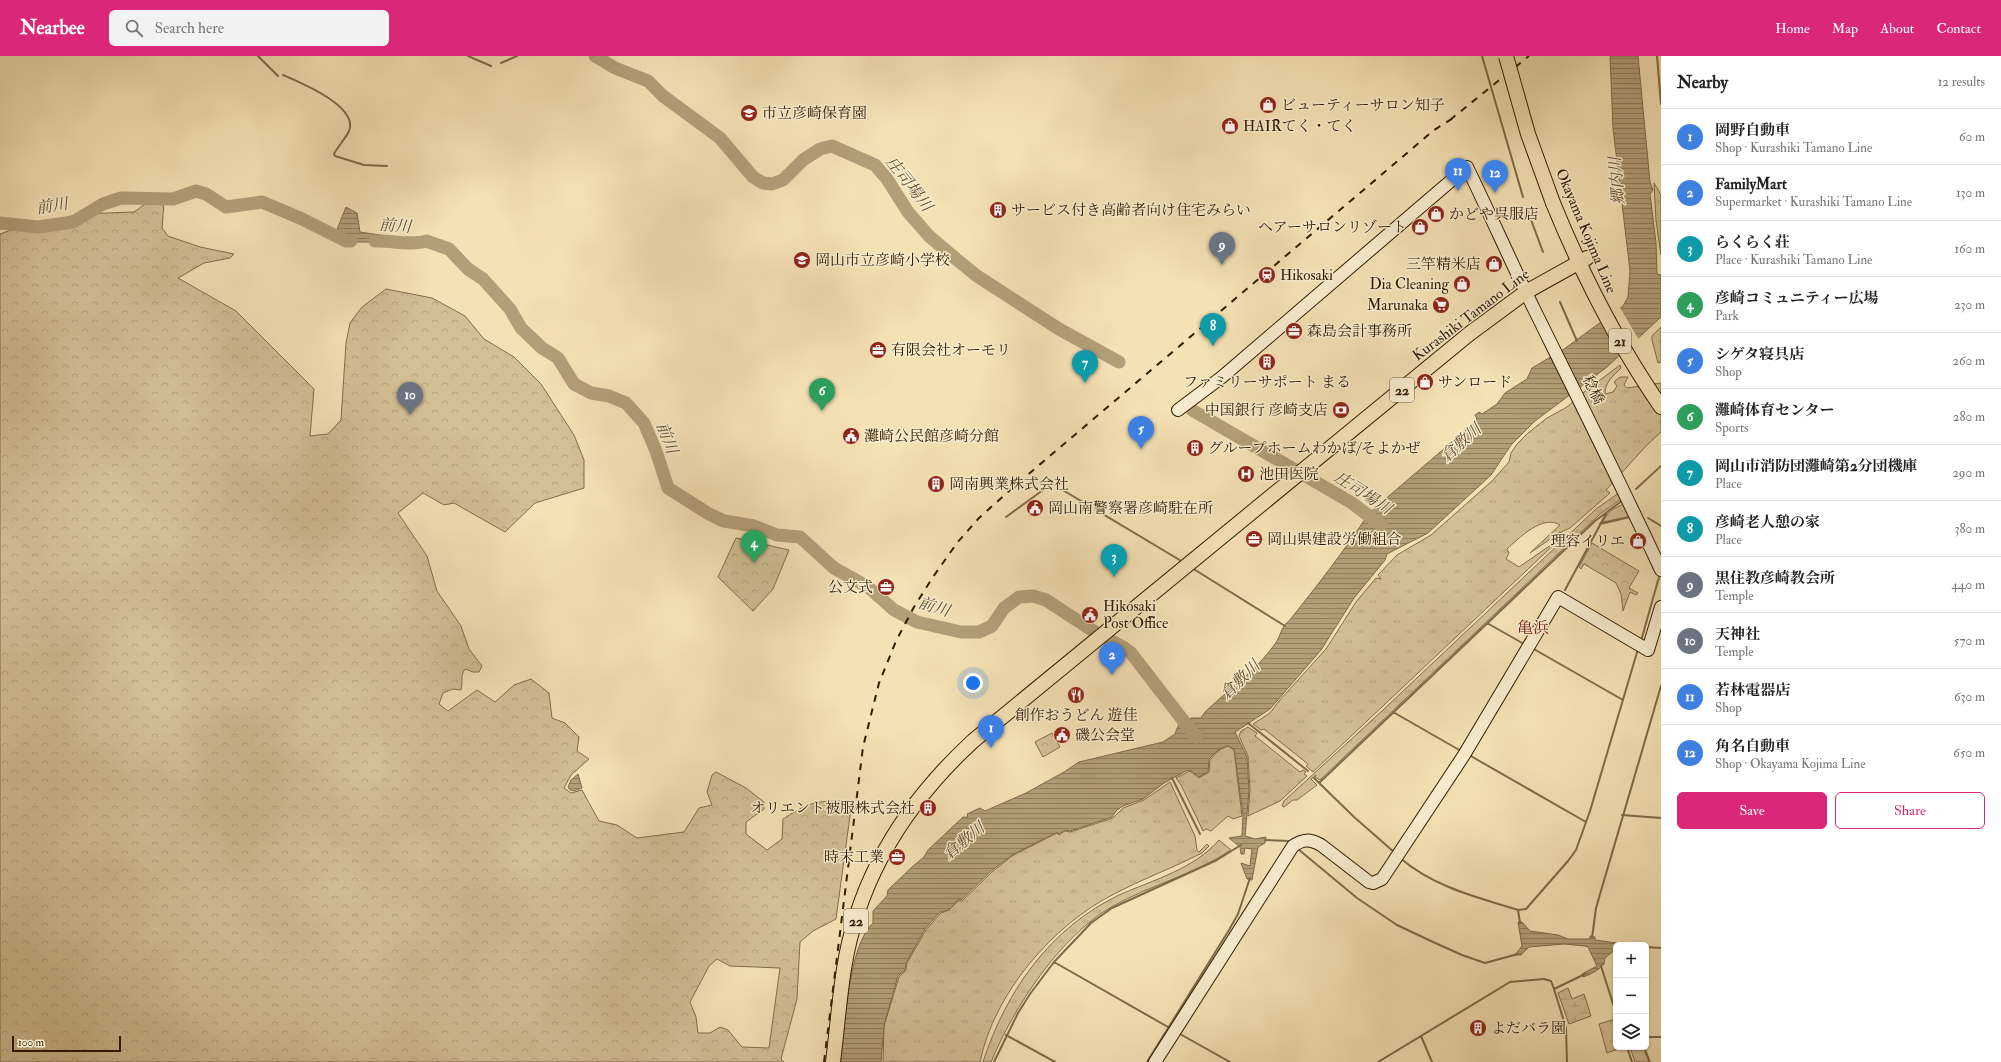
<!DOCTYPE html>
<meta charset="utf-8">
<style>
body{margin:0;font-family:"IM FELL Double Pica","Noto Serif JP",serif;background:#f2f2f2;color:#222}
.controls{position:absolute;right:12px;bottom:12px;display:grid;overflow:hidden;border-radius:6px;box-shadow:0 1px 3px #0004}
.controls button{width:36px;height:36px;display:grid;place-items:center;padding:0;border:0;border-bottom:1px solid #e0e0e0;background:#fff;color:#222;font:20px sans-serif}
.scale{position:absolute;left:12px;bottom:10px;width:109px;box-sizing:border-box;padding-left:4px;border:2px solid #321b00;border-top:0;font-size:11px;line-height:14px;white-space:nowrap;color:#321b00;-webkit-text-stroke:3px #f8ecce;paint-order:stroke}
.you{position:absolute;left:973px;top:627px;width:14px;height:14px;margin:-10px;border:3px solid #fff;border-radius:50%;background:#1a73e8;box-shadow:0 0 0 6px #1a73e833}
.badge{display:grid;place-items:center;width:26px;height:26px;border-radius:50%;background:#db2777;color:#fff;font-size:13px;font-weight:700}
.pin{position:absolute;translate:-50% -33px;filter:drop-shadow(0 1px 2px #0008)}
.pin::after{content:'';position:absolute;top:21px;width:14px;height:12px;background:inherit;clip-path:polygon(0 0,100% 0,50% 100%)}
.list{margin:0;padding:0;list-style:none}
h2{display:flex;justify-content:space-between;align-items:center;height:52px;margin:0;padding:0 16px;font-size:17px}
h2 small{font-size:13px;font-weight:400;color:#767676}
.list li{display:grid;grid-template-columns:26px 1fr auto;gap:12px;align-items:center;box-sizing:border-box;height:56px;padding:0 16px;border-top:1px solid #e0e0e0}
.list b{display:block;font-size:15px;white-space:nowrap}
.list p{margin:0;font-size:13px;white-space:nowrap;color:#767676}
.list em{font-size:13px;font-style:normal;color:#767676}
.actions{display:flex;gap:8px;padding:12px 16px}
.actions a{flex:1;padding:9px 0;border:1px solid #db2777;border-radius:6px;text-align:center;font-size:14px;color:#db2777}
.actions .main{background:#db2777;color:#fff}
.icon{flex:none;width:22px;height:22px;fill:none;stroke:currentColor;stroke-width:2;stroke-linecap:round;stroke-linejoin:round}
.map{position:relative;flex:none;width:1661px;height:1006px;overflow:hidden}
header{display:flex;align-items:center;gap:24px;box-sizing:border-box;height:56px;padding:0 20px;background:#db2777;color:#fff}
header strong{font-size:19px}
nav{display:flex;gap:22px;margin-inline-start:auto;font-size:14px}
.search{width:280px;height:36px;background:#f2f2f2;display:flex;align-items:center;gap:10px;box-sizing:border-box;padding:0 14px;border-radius:6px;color:#767676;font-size:15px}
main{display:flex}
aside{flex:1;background:#fff}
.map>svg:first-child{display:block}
.grass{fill:url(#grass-tufts);stroke:#826d4a}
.forest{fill:url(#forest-crowns);stroke:#826d4a;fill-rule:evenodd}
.wetland{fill:url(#wetland-marsh);stroke:#826d4a}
.water{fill:url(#water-rules);stroke:#7f6a47}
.pier{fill:#f4e1b4}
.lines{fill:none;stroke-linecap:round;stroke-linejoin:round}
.stream{stroke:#7f6a47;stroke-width:2}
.river{stroke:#b29e77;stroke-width:13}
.secondary-casing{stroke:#321b00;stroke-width:14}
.primary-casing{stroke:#321b00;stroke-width:16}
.secondary{stroke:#f8ecce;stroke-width:12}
.primary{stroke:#f4e1b4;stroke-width:14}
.rail{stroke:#321b00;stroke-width:2;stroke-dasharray:7 7;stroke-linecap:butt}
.primary-bridge-casing{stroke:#321b00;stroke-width:16;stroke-linecap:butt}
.primary-bridge{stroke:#f4e1b4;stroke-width:14}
.labels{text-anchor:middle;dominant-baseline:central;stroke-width:3;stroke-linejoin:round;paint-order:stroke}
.shield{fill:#f8ecce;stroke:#6d5a3e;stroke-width:1}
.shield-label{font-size:14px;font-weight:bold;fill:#321b00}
.poi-label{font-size:15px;fill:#321b00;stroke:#f8ecce;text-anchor:start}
.street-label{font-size:15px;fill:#321b00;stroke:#f8ecce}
.water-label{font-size:16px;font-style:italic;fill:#654f30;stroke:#f8ecce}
.neighbourhood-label{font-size:16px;fill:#7a1f14;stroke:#f8ecce}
</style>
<header>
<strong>Nearbee</strong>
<div class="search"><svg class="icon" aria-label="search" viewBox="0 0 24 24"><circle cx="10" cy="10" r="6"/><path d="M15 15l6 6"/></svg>Search here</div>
<nav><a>Home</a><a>Map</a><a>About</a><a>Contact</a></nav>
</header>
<main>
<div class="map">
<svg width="1661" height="1006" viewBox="0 0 1661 1006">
<defs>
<pattern id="grass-tufts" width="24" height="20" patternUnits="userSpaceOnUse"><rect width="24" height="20" fill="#d3bf95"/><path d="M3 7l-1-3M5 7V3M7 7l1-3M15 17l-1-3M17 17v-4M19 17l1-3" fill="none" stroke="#b6a47f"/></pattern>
<pattern id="forest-crowns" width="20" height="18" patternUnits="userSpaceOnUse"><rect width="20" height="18" fill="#d3bf95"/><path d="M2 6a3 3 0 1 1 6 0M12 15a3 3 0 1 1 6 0" fill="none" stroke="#b6a47f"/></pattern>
<pattern id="wetland-marsh" width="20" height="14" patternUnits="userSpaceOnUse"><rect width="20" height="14" fill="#d3bf95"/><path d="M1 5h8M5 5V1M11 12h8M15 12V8" fill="none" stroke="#b6a47f"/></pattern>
<pattern id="water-rules" width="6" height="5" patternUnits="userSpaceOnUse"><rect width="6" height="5" fill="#b29e77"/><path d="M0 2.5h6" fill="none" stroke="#91805f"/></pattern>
</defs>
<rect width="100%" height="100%" fill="#f4e1b4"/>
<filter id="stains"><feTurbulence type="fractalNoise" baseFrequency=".005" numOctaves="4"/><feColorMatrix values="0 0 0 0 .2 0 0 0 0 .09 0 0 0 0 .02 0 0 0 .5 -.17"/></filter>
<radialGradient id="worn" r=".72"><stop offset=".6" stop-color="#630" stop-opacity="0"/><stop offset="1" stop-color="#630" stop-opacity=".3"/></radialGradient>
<path class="grass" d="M1654,127l7,12v60l-5,-35z
M1661,271v35l-3,1 -6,-23v-4z
M1620,309l1,3c-8,8 -16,14 -16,26l8,-2 4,-6 -3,-4 6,-5h8l-4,8 3,3 34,-5v49l-14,13 -41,45 4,3 -40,35 -11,5 -29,20 30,-28c-17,-11 -41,13 -53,24l2,4 -3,6 13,8 42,-29 -248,234 -7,-6 2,-2 -44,-35 -3,1 -8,-6 17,-11 9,-12 47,-52 30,-47 20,-24 5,1 -3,-4 19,-20 34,-20 61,-54 17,-19 2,-9 6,-9 11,-11 19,-15 20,-11 17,-15z
M1620,436l2,4 -1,3 -21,15 -280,266 -5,-3 1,-2 -5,4 6,6 -20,15h-4l-9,7 -2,-1 2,-5 99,-91 213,-201z
M1625,447l7,13 -29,6c8,-15 10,-12 22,-19z
M1248,671l9,6 -2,3 45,36 3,-2 3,2 -2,2 3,2 -27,25 -32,15 2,-27 -2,-33 -9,-20 2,-5z
M1228,690l6,4 8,66 -9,3 -5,-3 -17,15 -5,-2 -3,2 -22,-46 -5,-7 14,-7 9,7 10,-6 1,-12 9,-10z
M1170,726l25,54 2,14 2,2 8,-8 2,2 -7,7c-29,15 -60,26 -88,41 -61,31 -120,99 -134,168h-97l1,-36 15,-49 7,-7 1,-7 19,-33 15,-17 8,-3 9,-9h4l30,-29 20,-16 45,-23 2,2 6,-4 5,1 43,-14 10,-10 21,-8z
M1219,784l12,10c-36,24 -80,35 -118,56 -53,30 -99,101 -122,156h-8c23,-71 67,-134 136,-167 34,-15 75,-26 100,-55z
M1615,963l1,28h8l-17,6 -8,-29z
M1630,991h13l6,15h-14z"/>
<path class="forest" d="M148,146l16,1 -2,25 6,8 32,11 34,7 -4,4 -26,5 -26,15 58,33 78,78 -4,47 18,-2 13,-14 5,-77 4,-20 12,-16 24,-18 46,9 33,18 19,23 30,18 27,27 33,51 10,25v28l-49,15 -30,29 -51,-29 -10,2 -21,-12 -25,20 29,43 10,35 24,35 8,23 13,17 -3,6h-6l-8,-3c-5,7 -2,13 -4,21l-8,-1 -10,4 -4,11 9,7 29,-21 18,12 19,-17 17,-6 18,14 3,25 13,5 14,14 -2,14 12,8 -18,16 -7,13 7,5 11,-3 17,31 18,4 20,13 47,-6 15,-24 13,-3 -5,-13 5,-17 4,-3 30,16 18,14v7l-18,13v12l21,16 15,-11 1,-20c29,-19 35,-18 69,-18l-16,118 -23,12 -13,11 -3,57 -16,60 3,3h-784v-828l14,-5 45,-9 19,-6 56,-2zM717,903l13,7 50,2 -11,80 -27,-1 -14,-17 -8,-3 -10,6h-12l-2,-16 -6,-15 19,-36z
M736,482l53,12 -16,39 -20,22 -35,-34z
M1592,487l47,28 -10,17 9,5 -2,2 -6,-3 -7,19 -2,-17 -5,-11 -32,-19 -3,5 -2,-2z
M1052,677l8,14 -17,10 -8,-15z"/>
<path class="wetland" d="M1568,932l4,11 12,-5 7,22 -22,8 -11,-31z"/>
<path class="water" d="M1610,0h28l12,126 3,8 -3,4 6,49 1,31 4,1v42l-54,50 -72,54 -24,24 -20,30 -63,58 -41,21 -2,6 -31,38 -33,52 -51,59 -35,23 12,25 2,34 -4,45 10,3 11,-2 -1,6 -7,4 -6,33 -5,-1 -6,-16 9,3 2,-17 -7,-1 -1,6h-3l-1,-7 -11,-9 13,-2 1,-21 -9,-66 -6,-3 -9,3 -10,10 -1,13 -9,5 -9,-7 -4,1 -22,12 -21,16 -20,7 -6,4 -5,7 -42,14 -5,-1 -6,4 -2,-2 -45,23 -21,16 -30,29h-3l-9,10 -9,2 -15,17 -19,34 -1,7 -7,6 -14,49 -3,37h-41c5,-35 8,-116 33,-139v-12l14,-15 1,-6 24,-23 12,-10 4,-7 35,-33h5l-1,-3 13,-6 5,3 41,-18 38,-21 15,-10 84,-20 12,-8 3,-8 10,-3 3,-5h10l4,-6c24,-23 51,-41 70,-68 6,-8 6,-18 14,-23 28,-35 56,-71 80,-108l105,-90 3,-4 -2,-4 4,-3 3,2 15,-10 8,-11 22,-14 5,-11 32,-19 59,-43 5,-9 2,-26 -17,-143z
M346,151l11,6 3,19 33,5 -1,5h-45l-13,-5z
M578,718l4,14 -8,3 -4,-1 -2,-3 3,-7z
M1518,866h4l8,9 28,4 10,4h22v-3l5,1v3l36,5h-15v4l-11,9 -1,6c-6,7 -13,10 -21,13l-1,-3 15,-8 -9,-19 -3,-1 -21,-2 -35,3 -8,8h-6l7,-9z"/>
<path class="pier" d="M1619,250l20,34 -18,17 -22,-36z"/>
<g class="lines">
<path class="stream" d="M258,0l20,20
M468,0l23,10
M1482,0l41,141
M1657,0l4,48
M501,7l16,-7
M283,19c16,7 76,31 66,56 -3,7 -11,15 -15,23l1,2 29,9 23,1
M1527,153l16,43
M1560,246l17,39
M1061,433l122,73
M1636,433l25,-23
M1006,461l37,-27 5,-7 5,1
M1648,462l13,8
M1600,468l30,-7
M1192,512l93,58
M1565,534l42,-78
M1487,567l37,21
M1641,585l18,-64
M1532,592l91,52
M1393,656l68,39
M1248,667l60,48
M1469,699l117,67
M1172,722l28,56
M1314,722l40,39 40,35
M1319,727l276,-262 28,-21
M1622,759l39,3
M1265,784l24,1
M1298,793l59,49 40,27 36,17 29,13 23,8 33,-9
M1400,802c34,29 76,39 118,52l2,13
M1518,854l8,-1 42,-48 8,-11 14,-39 48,-162
M1592,882l4,-30 65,-222
M1646,891l15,1
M1054,906l114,65
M1601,910l15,47
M1554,933l12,39 1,34
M1180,978l50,28
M1006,979l49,27
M1421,980l11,26
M1646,981h15
M1627,991l5,15
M1644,991l6,15
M994,1006l24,-49 12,-19 24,-32 37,-39 21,-15 105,-48 24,-15
M1147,1006l82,-132 9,-16 12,-36
M1378,1006l132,-80 34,-3 7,2 3,8 31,-15"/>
<path class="river" d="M595,0l20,12 33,13 15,15 57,42 33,39 10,6 9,1 11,-4 20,-20 17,-11 12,-3 43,19 12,14 21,33 21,24 27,23 21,17 82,53 60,33
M0,167l38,4 35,-5 30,-18 18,-6 52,1 23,-8 10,3 20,13 36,-5 38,16 46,23h5
M375,185c15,-1 37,5 51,0l23,8 19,20 15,10 27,30 11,19 21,20 16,10 16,26 17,9 18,3 17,7 18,20 12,28 12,37 41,26 15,7 30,5 23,9 23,2 34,31 34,19 26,23 23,12 44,10h18l13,-6 12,-18 15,-11 14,-1 13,4 49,32 28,15 8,6 65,84
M1192,354l160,93 29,22"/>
<g class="secondary-casing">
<path id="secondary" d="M1178,354l44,-33 245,-210c23,47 44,95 67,142 43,87 86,173 127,261
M1155,1006l138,-216c10,-7 17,-7 28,-1l48,37 4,1 9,-4 82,-124 94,-158 90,53 13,-43"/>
</g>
<g class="primary-casing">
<path id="primary" d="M1553,147c29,71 64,140 108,204
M833,1006c4,-31 6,-62 11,-93 14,-91 63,-167 129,-228l496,-407 57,-42 61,-34"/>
</g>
<use href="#secondary" class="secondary"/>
<use href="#primary" class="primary"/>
<path class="rail" d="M1450,64l79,-64
M824,1006l39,-315 16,-64 17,-42 18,-34 19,-30 24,-34 22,-25 39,-35 382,-324 34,-29 21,-13"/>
<g class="primary-bridge-casing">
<path id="primary-bridge" d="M1506,0l22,78 25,69"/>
</g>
<use href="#primary-bridge" class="primary-bridge"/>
</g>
<defs>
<g id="shop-disc" transform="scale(0.9)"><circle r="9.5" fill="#8f2418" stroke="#f8ecce"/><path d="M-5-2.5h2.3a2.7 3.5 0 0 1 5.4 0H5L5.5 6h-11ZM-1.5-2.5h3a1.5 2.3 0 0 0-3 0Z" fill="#fff"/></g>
<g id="school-disc" transform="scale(0.9)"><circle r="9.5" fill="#8f2418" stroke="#f8ecce"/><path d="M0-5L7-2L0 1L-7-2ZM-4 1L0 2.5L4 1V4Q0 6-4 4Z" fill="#fff"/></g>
<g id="building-disc" transform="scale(0.9)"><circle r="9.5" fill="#8f2418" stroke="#f8ecce"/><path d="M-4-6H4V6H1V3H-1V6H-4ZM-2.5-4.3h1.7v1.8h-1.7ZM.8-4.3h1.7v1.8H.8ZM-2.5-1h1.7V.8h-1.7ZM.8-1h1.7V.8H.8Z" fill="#fff"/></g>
<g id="station-disc" transform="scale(0.9)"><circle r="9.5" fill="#8f2418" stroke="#f8ecce"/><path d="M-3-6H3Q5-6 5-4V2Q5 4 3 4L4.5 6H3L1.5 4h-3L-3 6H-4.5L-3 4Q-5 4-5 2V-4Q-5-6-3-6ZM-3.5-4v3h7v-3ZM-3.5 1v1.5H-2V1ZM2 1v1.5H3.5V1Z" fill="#fff"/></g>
<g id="supermarket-disc" transform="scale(0.9)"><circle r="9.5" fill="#8f2418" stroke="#f8ecce"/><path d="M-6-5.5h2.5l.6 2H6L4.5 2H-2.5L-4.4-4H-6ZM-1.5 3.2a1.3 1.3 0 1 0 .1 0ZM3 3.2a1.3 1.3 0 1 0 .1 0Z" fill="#fff"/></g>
<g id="office-disc" transform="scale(0.9)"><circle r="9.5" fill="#8f2418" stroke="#f8ecce"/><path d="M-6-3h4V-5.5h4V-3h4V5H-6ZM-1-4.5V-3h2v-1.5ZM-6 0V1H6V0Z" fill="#fff"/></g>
<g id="bank-disc" transform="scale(0.9)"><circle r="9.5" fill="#8f2418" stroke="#f8ecce"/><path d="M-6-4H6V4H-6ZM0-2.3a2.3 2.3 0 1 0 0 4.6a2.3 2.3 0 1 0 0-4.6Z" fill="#fff"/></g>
<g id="civic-disc" transform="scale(0.9)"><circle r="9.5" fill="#8f2418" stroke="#f8ecce"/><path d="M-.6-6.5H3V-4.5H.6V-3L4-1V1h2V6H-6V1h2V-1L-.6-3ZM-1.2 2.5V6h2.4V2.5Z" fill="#fff"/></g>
<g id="hospital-disc" transform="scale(0.9)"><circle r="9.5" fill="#8f2418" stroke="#f8ecce"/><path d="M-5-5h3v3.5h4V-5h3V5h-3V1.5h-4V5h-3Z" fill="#fff"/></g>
<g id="restaurant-disc" transform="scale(0.9)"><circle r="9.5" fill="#8f2418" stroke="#f8ecce"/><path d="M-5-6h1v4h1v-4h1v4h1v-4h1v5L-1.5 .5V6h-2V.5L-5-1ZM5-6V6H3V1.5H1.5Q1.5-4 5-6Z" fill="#fff"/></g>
</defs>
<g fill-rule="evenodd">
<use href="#shop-disc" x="1268" y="49"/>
<use href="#school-disc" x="749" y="57"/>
<use href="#shop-disc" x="1230" y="70"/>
<use href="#building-disc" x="998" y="154"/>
<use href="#shop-disc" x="1436" y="158"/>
<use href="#shop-disc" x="1420" y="171"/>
<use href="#school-disc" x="802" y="204"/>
<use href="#shop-disc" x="1494" y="208"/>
<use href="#station-disc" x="1267" y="219"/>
<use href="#shop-disc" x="1462" y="228"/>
<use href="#supermarket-disc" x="1441" y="249"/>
<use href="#office-disc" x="1294" y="275"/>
<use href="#office-disc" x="878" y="294"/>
<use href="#building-disc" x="1267" y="306"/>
<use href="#shop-disc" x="1425" y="326"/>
<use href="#bank-disc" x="1341" y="354"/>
<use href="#civic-disc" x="851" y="380"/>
<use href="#building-disc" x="1195" y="392"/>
<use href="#hospital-disc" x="1246" y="418"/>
<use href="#building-disc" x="936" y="428"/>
<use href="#civic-disc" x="1035" y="452"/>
<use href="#office-disc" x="1254" y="483"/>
<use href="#shop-disc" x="1638" y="485"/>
<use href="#office-disc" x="886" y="531"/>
<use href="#civic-disc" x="1090" y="559"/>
<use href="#restaurant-disc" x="1076" y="639"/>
<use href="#civic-disc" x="1062" y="679"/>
<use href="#building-disc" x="928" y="752"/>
<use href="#office-disc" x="897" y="801"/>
<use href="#building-disc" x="1478" y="972"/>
</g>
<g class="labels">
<g class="shield">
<rect x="1609" y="273" width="22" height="24" rx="3"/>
<rect x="1390" y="322" width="24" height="24" rx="3"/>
<rect x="844" y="853" width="24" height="24" rx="3"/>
</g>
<g class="shield-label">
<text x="1620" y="285">21</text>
<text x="1402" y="334">22</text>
<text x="856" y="865">22</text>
</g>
<g class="poi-label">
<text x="1281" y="49">ビューティーサロン知子</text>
<text x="762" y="57">市立彦崎保育園</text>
<text x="1243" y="70">HAIRてく・てく</text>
<text x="1011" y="154">サービス付き高齢者向け住宅みらい</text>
<text x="1449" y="158">かどや呉服店</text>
<text x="1407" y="171" text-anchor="end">ヘアーサロンリゾート</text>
<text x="815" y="204">岡山市立彦崎小学校</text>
<text x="1481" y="208" text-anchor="end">三竿精米店</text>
<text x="1280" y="219">Hikosaki</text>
<text x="1449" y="228" text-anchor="end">Dia Cleaning</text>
<text x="1428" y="249" text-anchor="end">Marunaka</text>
<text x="1307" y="275">森島会計事務所</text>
<text x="891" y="294">有限会社オーモリ</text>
<text x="1267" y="326" text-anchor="middle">ファミリーサポート まる</text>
<text x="1438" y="326">サンロード</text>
<text x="1328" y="354" text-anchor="end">中国銀行 彦崎支店</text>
<text x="864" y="380">灘崎公民館彦崎分館</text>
<text x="1208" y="392">グループホームわかば/そよかぜ</text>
<text x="1259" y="418">池田医院</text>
<text x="949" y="428">岡南興業株式会社</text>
<text x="1048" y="452">岡山南警察署彦崎駐在所</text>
<text x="1267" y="483">岡山県建設労働組合</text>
<text x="1625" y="485" text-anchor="end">理容イリエ</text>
<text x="873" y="531" text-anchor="end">公文式</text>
<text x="1103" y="550">Hikosaki<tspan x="1103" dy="17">Post Office</tspan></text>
<text x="1076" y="659" text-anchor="middle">創作おうどん 遊佳</text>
<text x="1075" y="679">磯公会堂</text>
<text x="915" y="752" text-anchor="end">オリエント被服株式会社</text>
<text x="884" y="801" text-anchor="end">時末工業</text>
<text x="1491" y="972">よだバラ園</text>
</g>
<g class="street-label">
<text transform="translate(1586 175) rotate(67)">Okayama Kojima Line</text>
<text transform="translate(1471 259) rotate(-37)">Kurashiki Tamano Line</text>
<text transform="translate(1593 334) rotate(64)">稔橋</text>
</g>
<g class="water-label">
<text transform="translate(1617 125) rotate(-95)">郷内川</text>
<text transform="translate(909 128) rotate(52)">庄司場川</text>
<text transform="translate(52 150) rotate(-9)">前川</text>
<text transform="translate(395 170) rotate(4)">前川</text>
<text transform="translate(667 382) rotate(69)">前川</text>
<text transform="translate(1461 387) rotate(-42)">倉敷川</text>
<text transform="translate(1363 437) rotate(33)">庄司場川</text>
<text transform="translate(934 551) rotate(17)">前川</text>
<text transform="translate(1240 624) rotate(-44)">倉敷川</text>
<text transform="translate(964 785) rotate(-39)">倉敷川</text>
</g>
<g class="neighbourhood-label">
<text x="1533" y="572">亀浜</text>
</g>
</g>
<rect width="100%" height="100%" filter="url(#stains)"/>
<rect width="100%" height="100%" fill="url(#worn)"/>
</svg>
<div class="controls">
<button>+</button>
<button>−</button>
<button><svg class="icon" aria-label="layers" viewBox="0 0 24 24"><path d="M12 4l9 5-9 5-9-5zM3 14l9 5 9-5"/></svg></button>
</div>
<div class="scale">100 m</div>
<div class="you"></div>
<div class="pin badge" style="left:991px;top:692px;background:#3f7fe0">1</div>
<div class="pin badge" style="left:1112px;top:619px;background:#3f7fe0">2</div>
<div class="pin badge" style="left:1114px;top:521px;background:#0f9aa8">3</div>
<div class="pin badge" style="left:754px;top:507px;background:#2e9e5b">4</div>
<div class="pin badge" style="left:1141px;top:393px;background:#3f7fe0">5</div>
<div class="pin badge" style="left:822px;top:355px;background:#2e9e5b">6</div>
<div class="pin badge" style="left:1085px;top:327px;background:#0f9aa8">7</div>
<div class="pin badge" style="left:1213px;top:290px;background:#0f9aa8">8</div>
<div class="pin badge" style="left:1222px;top:209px;background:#6b7280">9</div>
<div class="pin badge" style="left:410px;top:359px;background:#6b7280">10</div>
<div class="pin badge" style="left:1458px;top:135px;background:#3f7fe0">11</div>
<div class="pin badge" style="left:1495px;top:137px;background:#3f7fe0">12</div>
</div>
<aside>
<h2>Nearby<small>12 results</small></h2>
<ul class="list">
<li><span class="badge" style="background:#3f7fe0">1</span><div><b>岡野自動車</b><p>Shop · Kurashiki Tamano Line</p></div><em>60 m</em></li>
<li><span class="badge" style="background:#3f7fe0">2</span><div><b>FamilyMart</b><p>Supermarket · Kurashiki Tamano Line</p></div><em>130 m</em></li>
<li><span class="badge" style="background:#0f9aa8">3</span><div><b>らくらく荘</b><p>Place · Kurashiki Tamano Line</p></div><em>160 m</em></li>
<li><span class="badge" style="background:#2e9e5b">4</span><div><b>彦崎コミュニティー広場</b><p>Park</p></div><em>230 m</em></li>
<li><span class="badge" style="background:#3f7fe0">5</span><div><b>シゲタ寝具店</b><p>Shop</p></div><em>260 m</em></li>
<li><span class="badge" style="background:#2e9e5b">6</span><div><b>灘崎体育センター</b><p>Sports</p></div><em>280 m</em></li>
<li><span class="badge" style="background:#0f9aa8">7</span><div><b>岡山市消防団灘崎第2分団機庫</b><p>Place</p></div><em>290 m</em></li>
<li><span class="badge" style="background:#0f9aa8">8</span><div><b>彦崎老人憩の家</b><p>Place</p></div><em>380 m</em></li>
<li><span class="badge" style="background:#6b7280">9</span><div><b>黒住教彦崎教会所</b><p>Temple</p></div><em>440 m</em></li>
<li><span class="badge" style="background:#6b7280">10</span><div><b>天神社</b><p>Temple</p></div><em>570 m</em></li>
<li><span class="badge" style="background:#3f7fe0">11</span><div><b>若林電器店</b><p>Shop</p></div><em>630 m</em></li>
<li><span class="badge" style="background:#3f7fe0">12</span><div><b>角名自動車</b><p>Shop · Okayama Kojima Line</p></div><em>650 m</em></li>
</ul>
<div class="actions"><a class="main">Save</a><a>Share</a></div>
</aside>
</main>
